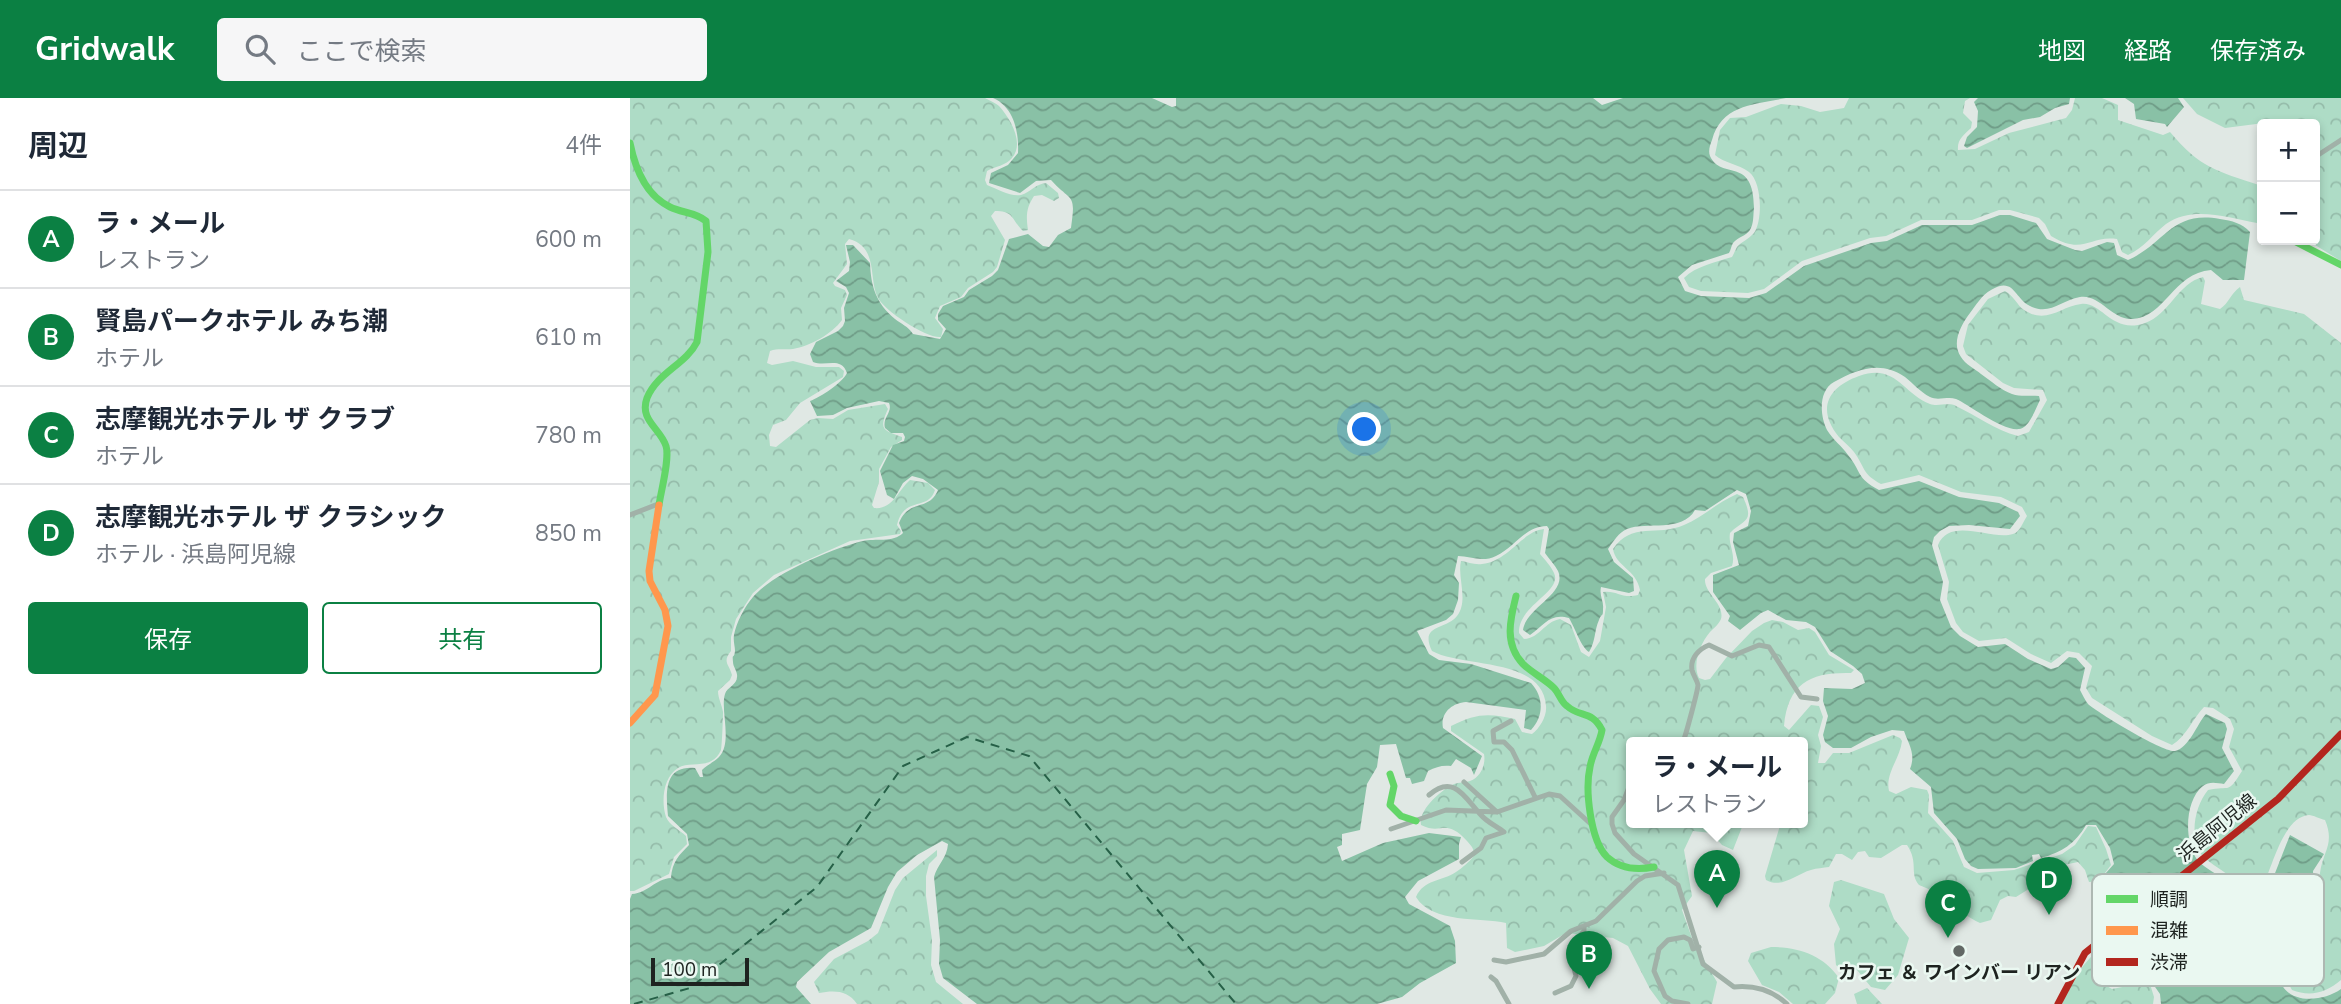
<!DOCTYPE html>
<html lang="ja">
<meta charset="utf-8">
<style>
body{margin:0;font-family:"Nunito Sans","Noto Sans JP",sans-serif;background:#f6f6f7;color:#1f2937}
.controls{position:absolute;right:21px;top:21px;display:grid;overflow:hidden;border-radius:7px;box-shadow:0 4px 10px #0003}
.controls button{width:63px;height:63px;display:grid;place-items:center;padding:0;border:0;border-bottom:2px solid #e0e1e3;background:#fff;color:#1f2937;font:35px sans-serif}
.scale{position:absolute;left:21px;bottom:18px;width:98px;box-sizing:border-box;padding-left:7px;border:4px solid #1e2320;border-top:0;font-size:19px;line-height:24px;white-space:nowrap;color:#1e2320;-webkit-text-stroke:5px #eaf8f1;paint-order:stroke}
.you{position:absolute;left:735px;top:332px;width:24px;height:24px;margin:-18px;border:5px solid #fff;border-radius:50%;background:#1a73e8;box-shadow:0 0 0 10px #1a73e833}
.badge{display:grid;place-items:center;width:46px;height:46px;border-radius:50%;background:#0b8043;color:#fff;font-size:23px;font-weight:700}
.pin{position:absolute;translate:-50% -58px;filter:drop-shadow(0 2px 4px #0008)}
.pin::after{content:'';position:absolute;top:37px;width:24px;height:21px;background:inherit;clip-path:polygon(0 0,100% 0,50% 100%)}
.popup{position:absolute;left:996px;top:639px;width:182px;height:91px;box-sizing:border-box;display:grid;place-content:center;border-radius:7px;background:#fff;filter:drop-shadow(0 2px 5px #0005);font-size:23px;white-space:nowrap;color:#747a83}
.popup b{font-size:26px;color:#1f2937}
.popup::after{content:'';position:absolute;left:50%;top:100%;margin-left:-14px;border:14px solid transparent;border-top-color:#fff}
.list{margin:0;padding:0;list-style:none}
h2{display:flex;justify-content:space-between;align-items:center;height:91px;margin:0;padding:0 28px;font-size:30px}
h2 small{font-size:23px;font-weight:400;color:#747a83}
.list li{display:grid;grid-template-columns:46px 1fr auto;gap:21px;align-items:center;box-sizing:border-box;height:98px;padding:0 28px;border-top:2px solid #e0e1e3}
.list b{display:block;font-size:26px;white-space:nowrap}
.list p{margin:0;font-size:23px;white-space:nowrap;color:#747a83}
.list em{font-size:23px;font-style:normal;color:#747a83}
.actions{display:flex;gap:14px;padding:21px 28px}
.actions a{flex:1;padding:16px 0;border:2px solid #0b8043;border-radius:7px;text-align:center;font-size:24px;color:#0b8043}
.actions .main{background:#0b8043;color:#fff}
.icon{flex:none;width:38px;height:38px;fill:none;stroke:currentColor;stroke-width:2;stroke-linecap:round;stroke-linejoin:round}
.map{position:relative;flex:none;width:1711px;height:906px;overflow:hidden}
header{display:flex;align-items:center;gap:42px;box-sizing:border-box;height:98px;padding:0 35px;background:#0b8043;color:#fff}
header strong{font-size:33px}
nav{display:flex;gap:38px;margin-inline-start:auto;font-size:24px}
.search{width:490px;height:63px;background:#f6f6f7;display:flex;align-items:center;gap:18px;box-sizing:border-box;padding:0 24px;border-radius:7px;color:#747a83;font-size:26px}
main{display:flex}
aside{flex:1;background:#fff}
.map>svg:first-child{display:block}
.forest{fill:url(#forest-crowns)}
.water{fill:url(#water-waves)}
.lines{fill:none;stroke-linecap:round;stroke-linejoin:round}
.ferry{stroke:#266047;stroke-width:2;stroke-dasharray:9 7;stroke-linecap:butt}
.street{stroke:#a1b1a8;stroke-width:5}
.fast{stroke:#63d668;stroke-width:7}
.slow{stroke:#ff974d;stroke-width:7}
.jam{stroke:#b3261e;stroke-width:7}
.poi-dot{fill:#626865;stroke:#eaf8f1;stroke-width:2.5}
.labels{text-anchor:middle;dominant-baseline:central;stroke-width:5;stroke-linejoin:round;paint-order:stroke}
.street-label{font-size:19px;fill:#1e2320;stroke:#eaf8f1}
.poi-label{font-size:19px;font-weight:bold;fill:#1e2320;stroke:#eaf8f1}
.key{fill:#eaf8f1;stroke:#adb8b2;stroke-width:2}
.key-label{font-size:19px;fill:#1e2320}
</style>
<header>
<strong>Gridwalk</strong>
<div class="search"><svg class="icon" aria-label="search" viewBox="0 0 24 24"><circle cx="10" cy="10" r="6"/><path d="M15 15l6 6"/></svg>ここで検索</div>
<nav><a>地図</a><a>経路</a><a>保存済み</a></nav>
</header>
<main>
<aside>
<h2>周辺<small>4件</small></h2>
<ul class="list">
<li><span class="badge">A</span><div><b>ラ・メール</b><p>レストラン</p></div><em>600 m</em></li>
<li><span class="badge">B</span><div><b>賢島パークホテル みち潮</b><p>ホテル</p></div><em>610 m</em></li>
<li><span class="badge">C</span><div><b>志摩観光ホテル ザ クラブ</b><p>ホテル</p></div><em>780 m</em></li>
<li><span class="badge">D</span><div><b>志摩観光ホテル ザ クラシック</b><p>ホテル · 浜島阿児線</p></div><em>850 m</em></li>
</ul>
<div class="actions"><a class="main">保存</a><a>共有</a></div>
</aside>
<div class="map">
<svg width="1711" height="906" viewBox="0 0 1711 906">
<defs>
<pattern id="forest-crowns" width="20" height="18" patternUnits="userSpaceOnUse" patternTransform="scale(1.75)"><rect width="20" height="18" fill="#aedcc6"/><path d="M2 6a3 3 0 1 1 6 0M12 15a3 3 0 1 1 6 0" fill="none" stroke="#95bcaa"/></pattern>
<pattern id="water-waves" width="16" height="10" patternUnits="userSpaceOnUse" patternTransform="scale(1.75)"><rect width="16" height="10" fill="#89c1a6"/><path d="M0 5q4-4 8 0t8 0" fill="none" stroke="#6f9c87"/></pattern>
</defs>
<rect width="100%" height="100%" fill="#e0e8e4"/>
<path class="forest" d="M0,0h355c5,3 11,5 14,8 11,12 26,37 13,52 -7,8 -16,8 -25,13l-2,9 2,5c10,4 24,12 34,10 10,-3 14,-11 25,-12l12,10 1,5 -5,3 -12,-6 -8,1c-8,12 -8,20 -6,34l-5,1c-12,-12 -9,-20 -28,-20l-4,5 14,24 -8,27 -4,5 -25,16 -7,9 -21,9 -5,12 8,11 -2,8c-14,2 -56,-26 -63,-39 -10,-19 1,-51 -29,-59l-4,5 2,20 -14,19 2,3 10,4 2,5 -6,13 1,12c-10,14 -32,26 -49,29 -8,1 -15,-1 -23,2l-3,12 5,2 21,-4 23,6h23l5,4 -1,6 -43,26 -14,17 -13,5 -4,10 1,11 6,1 34,-27 8,-2 15,1 15,-9 37,-6 3,5c-10,22 -4,21 14,28v3l-11,7 -12,22v13l-7,23 2,3c19,2 24,-18 36,-28l18,3 7,7c-7,22 -31,5 -38,35l4,6 -1,3 -50,7 -76,34 -21,18 -17,26 -5,18v14c-9,11 -2,13 1,24l-2,5 -12,11c0,7 4,14 5,21 0,6 -1,34 -2,38 -9,21 -30,10 -43,18 -15,9 -17,34 -12,49 3,8 14,13 20,19l1,8 -13,13 -5,17 -35,17h-4z
M1219,0h121l-5,3 -2,12 9,9 -1,6c-7,7 -14,11 -13,22l17,-1 34,-16 57,-15 6,-8 3,-12h27l16,7v15l45,15 7,-3c30,36 47,39 89,53l3,-2v15l-3,-9 -2,34c-29,-5 -64,-18 -91,1 -13,10 -22,24 -38,31l-6,-3 -5,-13c-28,-4 -33,17 -66,-3l-6,-12 -6,-6 -29,-8h-11l-27,10h-51l-35,16 -16,2 -68,23 -38,28 -16,4 -47,-2 -12,-4 -5,-9c12,-12 32,-16 48,-21 2,-3 3,-7 5,-10 4,-5 12,-8 17,-14 9,-13 8,-51 -5,-61 -11,-8 -25,-9 -34,-17l5,-25 10,-12 16,-1 35,-13 20,2 19,6 24,-4z
M1553,0h158v163l-34,-21h8v-116l-51,-1 -39,5 -28,-14z
M1573,179l2,4 -4,23 19,5c9,-6 11,-16 20,-22l4,13 60,14 37,29v637c-15,13 -31,17 -49,10l-4,-7c8,-17 27,-25 35,-42 -1,-21 -7,-47 -3,-68 3,-22 15,-29 5,-53 -5,-1 -12,-5 -16,-5 -28,2 -38,60 -50,79 -18,3 -20,-10 -31,-19 -8,-7 -21,-13 -27,-21 -12,-19 -6,-48 7,-64 23,-5 19,5 34,-19l-13,-24 5,-18 -4,-10 -17,-11 -9,-1c-11,11 -18,30 -32,38l-20,-9 -60,-38 -6,-10 6,-22 -13,-13 -12,-2 -16,12 -20,-9 -25,-16 -27,3 -16,-9 -7,-9 -9,-24 2,-17 -11,-37c12,-29 54,-4 75,-11 7,-2 10,-12 14,-18l-5,-9 -21,-10 -40,-5 -42,-17 -38,9c-19,-10 -16,-17 -27,-32 -4,-5 -10,-10 -15,-15 -23,-28 -11,-50 20,-61 37,-13 44,18 71,28 8,3 18,-2 26,2 21,10 39,24 62,30l11,-4 18,-32 -4,-10 -29,-2 -11,-5 -37,-29 -3,-8 5,-21 20,-26 17,-8c9,5 12,14 19,19 23,15 37,-4 57,-6 21,-3 31,31 64,19 24,-8 33,-40 58,-46z
M1107,396l6,3c12,26 1,22 -13,36 -2,12 6,21 2,33l-21,7 -6,6c-1,14 20,25 16,40 -2,5 -7,9 -11,13 -10,12 -18,32 -11,46l6,2 5,-1 16,-21 26,-27 12,-8 8,-3 11,2 15,8 11,-2 6,4 14,23 25,15 -3,3c-39,-1 -63,9 -67,53l5,4 22,-25 8,1 4,11 -5,18 3,11 -3,17h7l8,-10h16l44,-18 7,3 2,3c-2,18 -17,32 -13,50l7,3 15,-7 16,3 2,5 -1,18 25,28 11,26 13,6 37,-3 48,-16 13,-9 13,-19 8,1 10,22 5,16 -12,16 -10,1 -4,-12 -7,-8 -19,4 -14,13 -29,18 -8,-1 -8,4 -9,20 -11,3c-22,-10 -38,-30 -61,-38 -10,-12 0,-22 -12,-40h-5l-21,13 -12,-1 -4,-6 -7,1 -6,8 -10,-6h-6l-7,13c-6,1 -12,1 -18,3 -15,4 -29,19 -45,10l-1,-4 16,-54h22v-80h-172v80h113l-11,28 -11,-5 -11,-12 -18,-2 -9,19 8,46 -10,14 11,31 24,41 -5,22h-51l-11,-15 -22,-43 -15,-8 -47,-5 -22,13 -29,6 -8,-4 -1,-25c-25,-6 -74,1 -90,-26 8,-18 25,-15 40,-25 6,-4 13,-10 18,-16 0,-8 -2,-9 -7,-15 -22,-24 -25,-5 -46,-16 -3,-15 20,-35 33,-41 5,-2 11,-1 16,-3 11,-4 16,-17 14,-27l-33,-23v-5c25,-13 38,-13 64,-7l7,13 10,2c8,-6 15,-18 14,-28 -3,-49 -83,-38 -114,-55 -13,-27 14,-21 25,-35 12,-16 0,-38 4,-55 7,1 13,4 21,3 27,-3 40,-33 62,-35l-4,25c5,6 11,12 14,19 9,19 -36,32 -35,60l5,6c16,-1 20,-17 36,-20l11,6 10,27 8,5 11,-16 6,-34 -3,-15c14,-2 18,7 35,3l2,-5c-4,-21 -24,-23 -27,-41 19,-28 44,-12 71,-24 19,-8 34,-23 53,-31z
M307,752v6l-8,8 -3,12v20l6,44 -1,25 5,17 27,22h-106c-9,-14 -23,-14 -38,-11l-5,-11 20,-23 34,-18 10,-8 17,-43 8,-12z
M1211,782l43,14 10,25 15,19 -11,37 -13,15 -14,-3 -14,-17 -9,6 -12,-11 -2,-21 6,-15 -11,-23 5,-24z
M1494,836c3,14 4,27 -7,38 -6,5 -9,6 -12,13l7,4 31,-6 7,1 4,13 -1,7h-91c13,-32 30,-55 62,-70z
M1141,849c28,0 52,8 68,31l-4,15 -10,11h-32l-14,-12 -17,-7 -14,-24 3,-8z
M1237,890l15,16h-25l-3,-10z"/>
<path class="water" d="M363,0h159l20,9 4,-1v-8h417l9,7 21,-7h163c-32,7 -64,6 -74,42 -2,5 -4,11 -2,16 11,25 44,-1 44,52 -1,8 0,15 -4,22 -4,6 -12,7 -17,13 -2,3 -2,7 -4,10l-37,12 -14,12 7,14 16,5 48,2 17,-5 38,-27 67,-23 16,-2 35,-16h50l28,-10h10l26,8 11,16 28,11 7,1 25,-9 7,1 3,12 11,5c37,-16 43,-50 92,-41 12,2 22,4 30,13l-6,48h-21l-12,-10c-38,3 -46,48 -79,49 -20,1 -32,-25 -52,-22 -19,3 -30,19 -50,9 -16,-8 -16,-30 -39,-16 -9,5 -15,15 -21,23 -9,12 -19,30 -9,44 4,7 14,12 20,17 10,7 20,16 31,20 9,3 17,1 27,2l1,4c-4,8 -9,22 -16,27 -14,11 -55,-23 -68,-28 -8,-3 -18,2 -26,-2 -10,-5 -17,-14 -25,-20 -24,-17 -48,-8 -71,5 -16,9 -14,34 -7,48 6,10 15,16 21,25 14,17 8,23 31,35l40,-9 40,16 40,6 19,9 2,4 -10,13 -41,-4 -20,1 -9,5 -6,6 -2,8 11,37 -3,18 11,27 9,9 18,11 27,-3 23,15 23,10 7,-2 11,-10 7,1 9,10 -5,22c2,4 5,10 8,14 10,9 76,49 87,47 14,-3 22,-27 31,-37l19,9 2,6 -5,19 12,23 -10,13c-7,-1 -15,-3 -21,2 -18,14 -19,53 -7,72 5,8 18,14 26,20 14,11 28,40 46,13l22,-56 34,19 -11,17 3,68c-8,18 -28,26 -35,44 9,21 42,19 60,6v15h-180l-1,-10 -12,-17 -21,8 -16,2 -2,-2v-4c6,-4 13,-8 16,-15 5,-10 6,-51 1,-61 -5,-8 -16,-12 -24,-16l3,-15 9,-10 -4,-16 -14,-23h-10c-11,19 -24,27 -45,33l-2,-4 -7,1 1,6 -17,7 -38,1 -7,-3 -6,-7 -8,-20 -23,-26 -3,-26 -21,-18c6,-15 -1,-24 -6,-38l-12,-1 -21,7 -20,11h-18l-8,-6 -2,-7 5,-19 -5,-15 1,-13 28,1 13,-6 -3,-9 -9,-8 -23,-15 -15,-24 -9,-5 -20,-2 -18,-10 -7,3 -21,17 -12,-9 2,-5 -17,-24v-17l26,-10 -6,-23 1,-9 14,-7 3,-15 -5,-17 -9,-4 -32,21 -10,-1c-13,23 -48,11 -68,19 -8,3 -14,13 -19,20l6,13 19,16 1,13 -5,2 -28,-6c-2,9 3,14 2,22 0,9 -1,3 -4,11 -5,11 -3,20 -10,32 -8,-5 -14,-24 -20,-34 -20,-5 -24,7 -39,17l-7,-5c3,-23 45,-36 35,-59 -3,-6 -9,-12 -13,-18l4,-24 -2,-3c-22,0 -32,21 -51,30 -14,7 -26,0 -38,0l-4,19 5,8 -1,17 -5,14 -7,6 -29,11 12,23 10,6 32,4 60,19c13,14 13,33 0,47l-7,-2 2,-18 -60,-8c-14,1 -26,11 -23,26l39,28 -8,19 -3,-7 -15,-9 -5,7c-9,-1 -15,1 -23,5l-4,10 -12,3 -2,-6h-4l-10,-34 -16,1 -3,22 -10,17 -7,46 -18,4v11l-5,2 5,14 41,-18 46,-10 32,4 -2,7v15l-41,22 -13,16 4,7 41,22 5,15 1,22 -36,20 -18,14 -25,7h-400l-34,-26 -4,-14 1,-24 -6,-63c3,-12 13,-19 14,-33l-6,-3 -25,14 -20,17 -9,15 -17,41 -42,24 -32,30 -1,5 15,17h-181v-105l2,-5c16,-1 23,-15 39,-16 1,-16 8,-23 18,-33l-2,-11 -19,-18c-2,-22 -5,-51 27,-48l5,9h3l-1,-7c5,-5 12,-8 17,-13 14,-15 1,-47 6,-63 2,-7 12,-9 12,-17 1,-5 -4,-10 -4,-15 -1,-10 1,-2 2,-11 0,-5 -2,-10 -1,-16 2,-12 11,-29 19,-38 19,-23 80,-49 110,-56 12,-3 30,2 40,-8l-4,-10c10,-25 30,-11 39,-33l-15,-11 -11,-3 -9,7 -9,16 -7,-4 -7,-24 13,-26 11,-4 1,-4 -2,-4h-12l-6,-5c-3,-10 8,-16 4,-25l-10,-2 -32,7 -14,7 -16,1 -7,-15c11,-4 32,-18 37,-28 -6,-17 -21,-6 -34,-11l-3,-8 6,-12 22,-11 5,-5 2,-5 -1,-13 5,-15 -3,-6 -10,-6 13,-10 1,-9 -4,-17h7l17,18c1,24 6,40 25,56 6,5 13,7 18,15l27,5 6,-10 -8,-9v-6l5,-8 21,-9 5,-7 23,-14 6,-6 11,-31 19,-5 15,12 6,1 9,-12 13,-7c5,-36 1,-25 -20,-48l-15,1 -16,12 -31,-10 2,-10 17,-8 10,-12c1,-21 -4,-46 -25,-55z
M1348,0h92l-1,6 -14,4 -15,9 -17,3 -56,28 -3,-2 3,-9 10,-10 1,-16 -4,-9z
M1495,0h53l6,9 -17,20 -2,-3 -29,-5 -2,-15z"/>
<g class="lines">
<path class="ferry" d="M4,906l56,-16 127,-101 86,-121 64,-29 62,19 207,248"/>
<path class="street" d="M1685,59l26,-17
M1632,99l-2,15 2,7
M0,417l28,-11
M881,623l-18,10 1,11h10l8,8 23,47
M1045,644l9,-3c2,-5 14,-49 14,-54 -1,-5 -5,-10 -6,-15 -2,-12 7,-21 17,-25l23,11 27,-11 10,2 32,50 16,2
M834,684l33,30
M1001,684l-7,18 -12,17v7l3,9 19,21 44,31 25,79 31,23c21,-2 38,3 53,17
M799,697c25,-22 36,3 52,20 6,7 15,11 23,17l-18,6 -5,10 -19,14
M761,731l55,-19 51,2 52,-18 11,2 33,30
M864,862l12,2 38,-8 27,-23 25,-10 41,-40 8,-5 19,-3
M861,879l5,4 13,23
M925,895l16,-7 5,-10c-5,-15 -5,-33 8,-45v-4
M1058,906l-16,-3 -7,-5 -11,-25 5,-22 9,-9 16,-3 6,3 3,9 6,-2"/>
<path class="fast" d="M0,45c5,25 15,52 40,64 12,6 25,5 36,14l2,31 -11,90c-11,22 -40,31 -50,56 -8,22 13,30 19,48 4,12 -5,45 -7,59
M1662,142l49,25
M886,498c-6,24 -12,48 7,68 9,9 22,15 31,24 5,5 7,14 13,18 13,12 25,4 35,24 -2,13 -10,24 -12,37 -5,22 0,73 17,90 13,12 31,13 47,10
M760,676l4,12 -4,19 11,11 15,5"/>
<path class="slow" d="M0,625l25,-28 13,-69 -3,-16 -15,-29 -1,-10 10,-66"/>
<path class="jam" d="M1428,906l27,-51 193,-154 63,-65"/>
</g>
<circle class="poi-dot" cx="1329" cy="853" r="7"/>
<g class="labels">
<g class="street-label">
<text transform="translate(1587 730) rotate(-39)">浜島阿児線</text>
</g>
<g class="poi-label">
<text x="1329" y="875">カフェ ＆ ワインバー リアン</text>
</g>
</g>
<rect x="1462" y="776" width="232" height="112" rx="10" class="key"/>
<rect x="1476" y="797" width="32" height="8" fill="#63d668"/>
<rect x="1476" y="828" width="32" height="9" fill="#ff974d"/>
<rect x="1476" y="860" width="32" height="8" fill="#b3261e"/>
<g class="key-label">
<text x="1520" y="808">順調</text>
<text x="1520" y="839">混雑</text>
<text x="1520" y="871">渋滞</text>
</g>
</svg>
<div class="controls">
<button>+</button>
<button>−</button>
</div>
<div class="scale">100 m</div>
<div class="you"></div>
<div class="pin badge" style="left:1087px;top:810px">A</div>
<div class="popup"><b>ラ・メール</b>レストラン</div>
<div class="pin badge" style="left:959px;top:891px">B</div>
<div class="pin badge" style="left:1318px;top:840px">C</div>
<div class="pin badge" style="left:1419px;top:817px">D</div>
</div>
</main>
